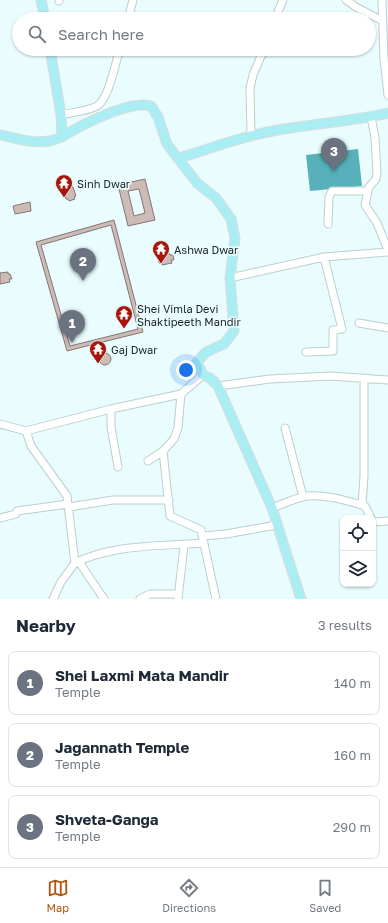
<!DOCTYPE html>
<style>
body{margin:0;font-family:"Golos Text",sans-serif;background:#f2f2f3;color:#1f2937}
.controls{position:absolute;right:12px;bottom:12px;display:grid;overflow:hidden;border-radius:8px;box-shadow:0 1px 3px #0004}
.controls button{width:36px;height:36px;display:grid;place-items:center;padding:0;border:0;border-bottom:1px solid #e0e1e3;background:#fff;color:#1f2937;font:20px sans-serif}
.you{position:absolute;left:186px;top:370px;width:14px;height:14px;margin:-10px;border:3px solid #fff;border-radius:50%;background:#1a73e8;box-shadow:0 0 0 6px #1a73e833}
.badge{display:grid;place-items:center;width:26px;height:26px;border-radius:50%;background:#b45309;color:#fff;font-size:13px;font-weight:700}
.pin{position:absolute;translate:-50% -33px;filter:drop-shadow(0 1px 2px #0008)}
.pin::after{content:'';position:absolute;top:21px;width:14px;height:12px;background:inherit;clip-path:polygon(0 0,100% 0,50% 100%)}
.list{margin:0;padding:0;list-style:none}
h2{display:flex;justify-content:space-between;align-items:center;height:52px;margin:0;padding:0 16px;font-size:17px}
h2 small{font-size:13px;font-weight:400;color:#747a83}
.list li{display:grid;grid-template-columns:26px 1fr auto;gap:12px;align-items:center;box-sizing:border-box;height:64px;margin:0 8px 8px;padding:0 8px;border:1px solid #e0e1e3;border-radius:8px}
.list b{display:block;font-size:15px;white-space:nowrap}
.list p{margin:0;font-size:13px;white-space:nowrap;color:#747a83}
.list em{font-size:13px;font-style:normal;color:#747a83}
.icon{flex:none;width:22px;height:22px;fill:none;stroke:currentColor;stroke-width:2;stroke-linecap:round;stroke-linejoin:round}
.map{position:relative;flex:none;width:388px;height:599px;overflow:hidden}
.search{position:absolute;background:#fff;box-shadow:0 1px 3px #0004;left:12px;right:12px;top:12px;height:44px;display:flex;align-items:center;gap:10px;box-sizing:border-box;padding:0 14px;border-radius:22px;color:#747a83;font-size:15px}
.sheet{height:268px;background:#fff}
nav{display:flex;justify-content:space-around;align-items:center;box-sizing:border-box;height:56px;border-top:1px solid #e0e1e3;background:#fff;font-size:11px;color:#747a83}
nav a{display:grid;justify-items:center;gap:2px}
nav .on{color:#b45309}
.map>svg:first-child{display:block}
.water{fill:#57b0ba}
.building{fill:#ccbbb7;stroke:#857572;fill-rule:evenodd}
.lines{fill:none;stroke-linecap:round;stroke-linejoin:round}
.minor-casing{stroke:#bbced0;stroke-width:9}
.major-casing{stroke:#dbdcdc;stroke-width:11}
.minor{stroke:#fff;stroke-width:7}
.major{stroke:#aaeef4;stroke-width:9}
.labels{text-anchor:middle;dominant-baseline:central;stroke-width:3.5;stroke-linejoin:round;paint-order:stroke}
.poi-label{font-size:11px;fill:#1c2324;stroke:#e9fdff;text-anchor:start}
</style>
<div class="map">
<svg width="388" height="599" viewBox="0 0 388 599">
<rect width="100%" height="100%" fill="#e9fdff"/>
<path class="water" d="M358,149l4,37 -52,5 -4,-36z"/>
<path class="building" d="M145,179l10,41 -27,6 -10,-41zM139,189l6,24 -11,3 -6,-25z
M69,185l1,2h3l3,9 -2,1 1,2 -6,2 -1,-2h-2l-3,-9 2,-1 -1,-2z
M30,202l1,9 -16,3 -2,-8z
M114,220l29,112 -76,19 -31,-109zM111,225l27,104 -68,17 -29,-101z
M169,253l1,2h3l1,5h-3l1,3 -10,2v-2h-3l-1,-5 2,-1v-2z
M8,272v2h2l2,5h-3l1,3 -10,2v-11z
M99 359a6 6 0 1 1 12 0a6 6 0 1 1-12 0Z"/>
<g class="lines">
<g class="minor-casing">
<path id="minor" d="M59,0v1
M346,0l10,7 25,13
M382,0l2,59 4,36
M128,19l5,-19
M275,19l8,-19
M248,49l15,5
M61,115c11,-3 25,-3 36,-9 12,-7 18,-43 23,-57
M371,117l4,21 2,35 -1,6 -7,8 -4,18 12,18 11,27
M251,137l-1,-49 3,-13 11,-26
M328,224l1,-27 3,-6h36
M230,278l94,-21 64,-5
M359,323l29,5
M306,352l27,-1v-21l9,-1 -18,-72
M218,386l52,-7 60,-3 58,4
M111,409v18l7,40
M0,424l26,7 85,-22 70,-15 22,-19
M285,428l18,69
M26,431l5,15 36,50 8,67 -14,19 -8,17
M163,451l11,-12 4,-11 3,-34
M148,461l15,-10 7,65 31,14 15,69
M362,505l2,-29v-98
M69,507l44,-7h56
M272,508c11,-4 23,-10 35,-12 18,-2 41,5 58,10l6,12
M0,518l16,-4 1,-3 51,-7
M373,522l15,-1
M203,536l23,-2 50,-9
M79,562l25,37
M75,563c39,-19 86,-17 129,-20
M140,599l10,-5h28
M178,599l6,-54"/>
</g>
<g class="major-casing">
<path id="major" d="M41,0l4,19
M50,49l11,66 1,22
M0,135c15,3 33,9 49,6 10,-1 21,-9 30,-14 18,-9 53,-26 72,-21l7,11 9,27 30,39 19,15 15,21 4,19 -5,40 4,53 -10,13 -18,8 -9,10 6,13 7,3 8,8 54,122 29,91
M180,158c36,-12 73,-25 111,-30 33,-5 65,-8 97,-15"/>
</g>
<use href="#minor" class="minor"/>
<use href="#major" class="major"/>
</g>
<defs>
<g id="temple-pin" transform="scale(0.9)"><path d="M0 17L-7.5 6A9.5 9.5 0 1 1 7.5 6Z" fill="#a8150c" stroke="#e9fdff"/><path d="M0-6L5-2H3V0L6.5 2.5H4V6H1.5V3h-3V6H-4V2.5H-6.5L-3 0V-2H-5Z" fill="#fff"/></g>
</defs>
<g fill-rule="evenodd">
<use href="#temple-pin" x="64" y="183"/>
<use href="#temple-pin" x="161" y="249"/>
<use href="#temple-pin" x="124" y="314"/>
<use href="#temple-pin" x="98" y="349"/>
</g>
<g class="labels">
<g class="poi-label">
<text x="77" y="183">Sinh Dwar</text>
<text x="174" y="249">Ashwa Dwar</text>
<text x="137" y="308">Shei Vimla Devi<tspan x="137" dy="13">Shaktipeeth Mandir</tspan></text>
<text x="111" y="349">Gaj Dwar</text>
</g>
</g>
</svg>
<div class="controls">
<button><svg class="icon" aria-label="locate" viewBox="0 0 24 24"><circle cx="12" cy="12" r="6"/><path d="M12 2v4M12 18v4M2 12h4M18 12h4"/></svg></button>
<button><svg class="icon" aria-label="layers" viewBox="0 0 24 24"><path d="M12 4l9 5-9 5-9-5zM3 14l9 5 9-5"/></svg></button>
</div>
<div class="you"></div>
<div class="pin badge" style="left:72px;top:343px;background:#6b7280">1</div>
<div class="pin badge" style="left:83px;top:281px;background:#6b7280">2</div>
<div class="pin badge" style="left:334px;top:171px;background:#6b7280">3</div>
<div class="search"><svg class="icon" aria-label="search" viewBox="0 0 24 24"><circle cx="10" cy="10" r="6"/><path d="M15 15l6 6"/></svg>Search here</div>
</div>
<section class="sheet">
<h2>Nearby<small>3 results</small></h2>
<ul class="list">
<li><span class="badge" style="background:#6b7280">1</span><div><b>Shei Laxmi Mata Mandir</b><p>Temple</p></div><em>140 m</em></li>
<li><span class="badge" style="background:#6b7280">2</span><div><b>Jagannath Temple</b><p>Temple</p></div><em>160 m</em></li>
<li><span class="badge" style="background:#6b7280">3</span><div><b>Shveta-Ganga</b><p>Temple</p></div><em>290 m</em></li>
</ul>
</section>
<nav>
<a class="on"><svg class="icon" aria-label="map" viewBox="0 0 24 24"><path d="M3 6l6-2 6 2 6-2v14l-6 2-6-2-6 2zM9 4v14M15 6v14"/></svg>Map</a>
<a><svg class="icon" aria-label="directions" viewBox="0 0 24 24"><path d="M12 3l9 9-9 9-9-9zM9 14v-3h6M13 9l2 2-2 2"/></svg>Directions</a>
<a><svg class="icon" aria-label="saved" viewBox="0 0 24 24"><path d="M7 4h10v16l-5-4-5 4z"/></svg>Saved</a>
</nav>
